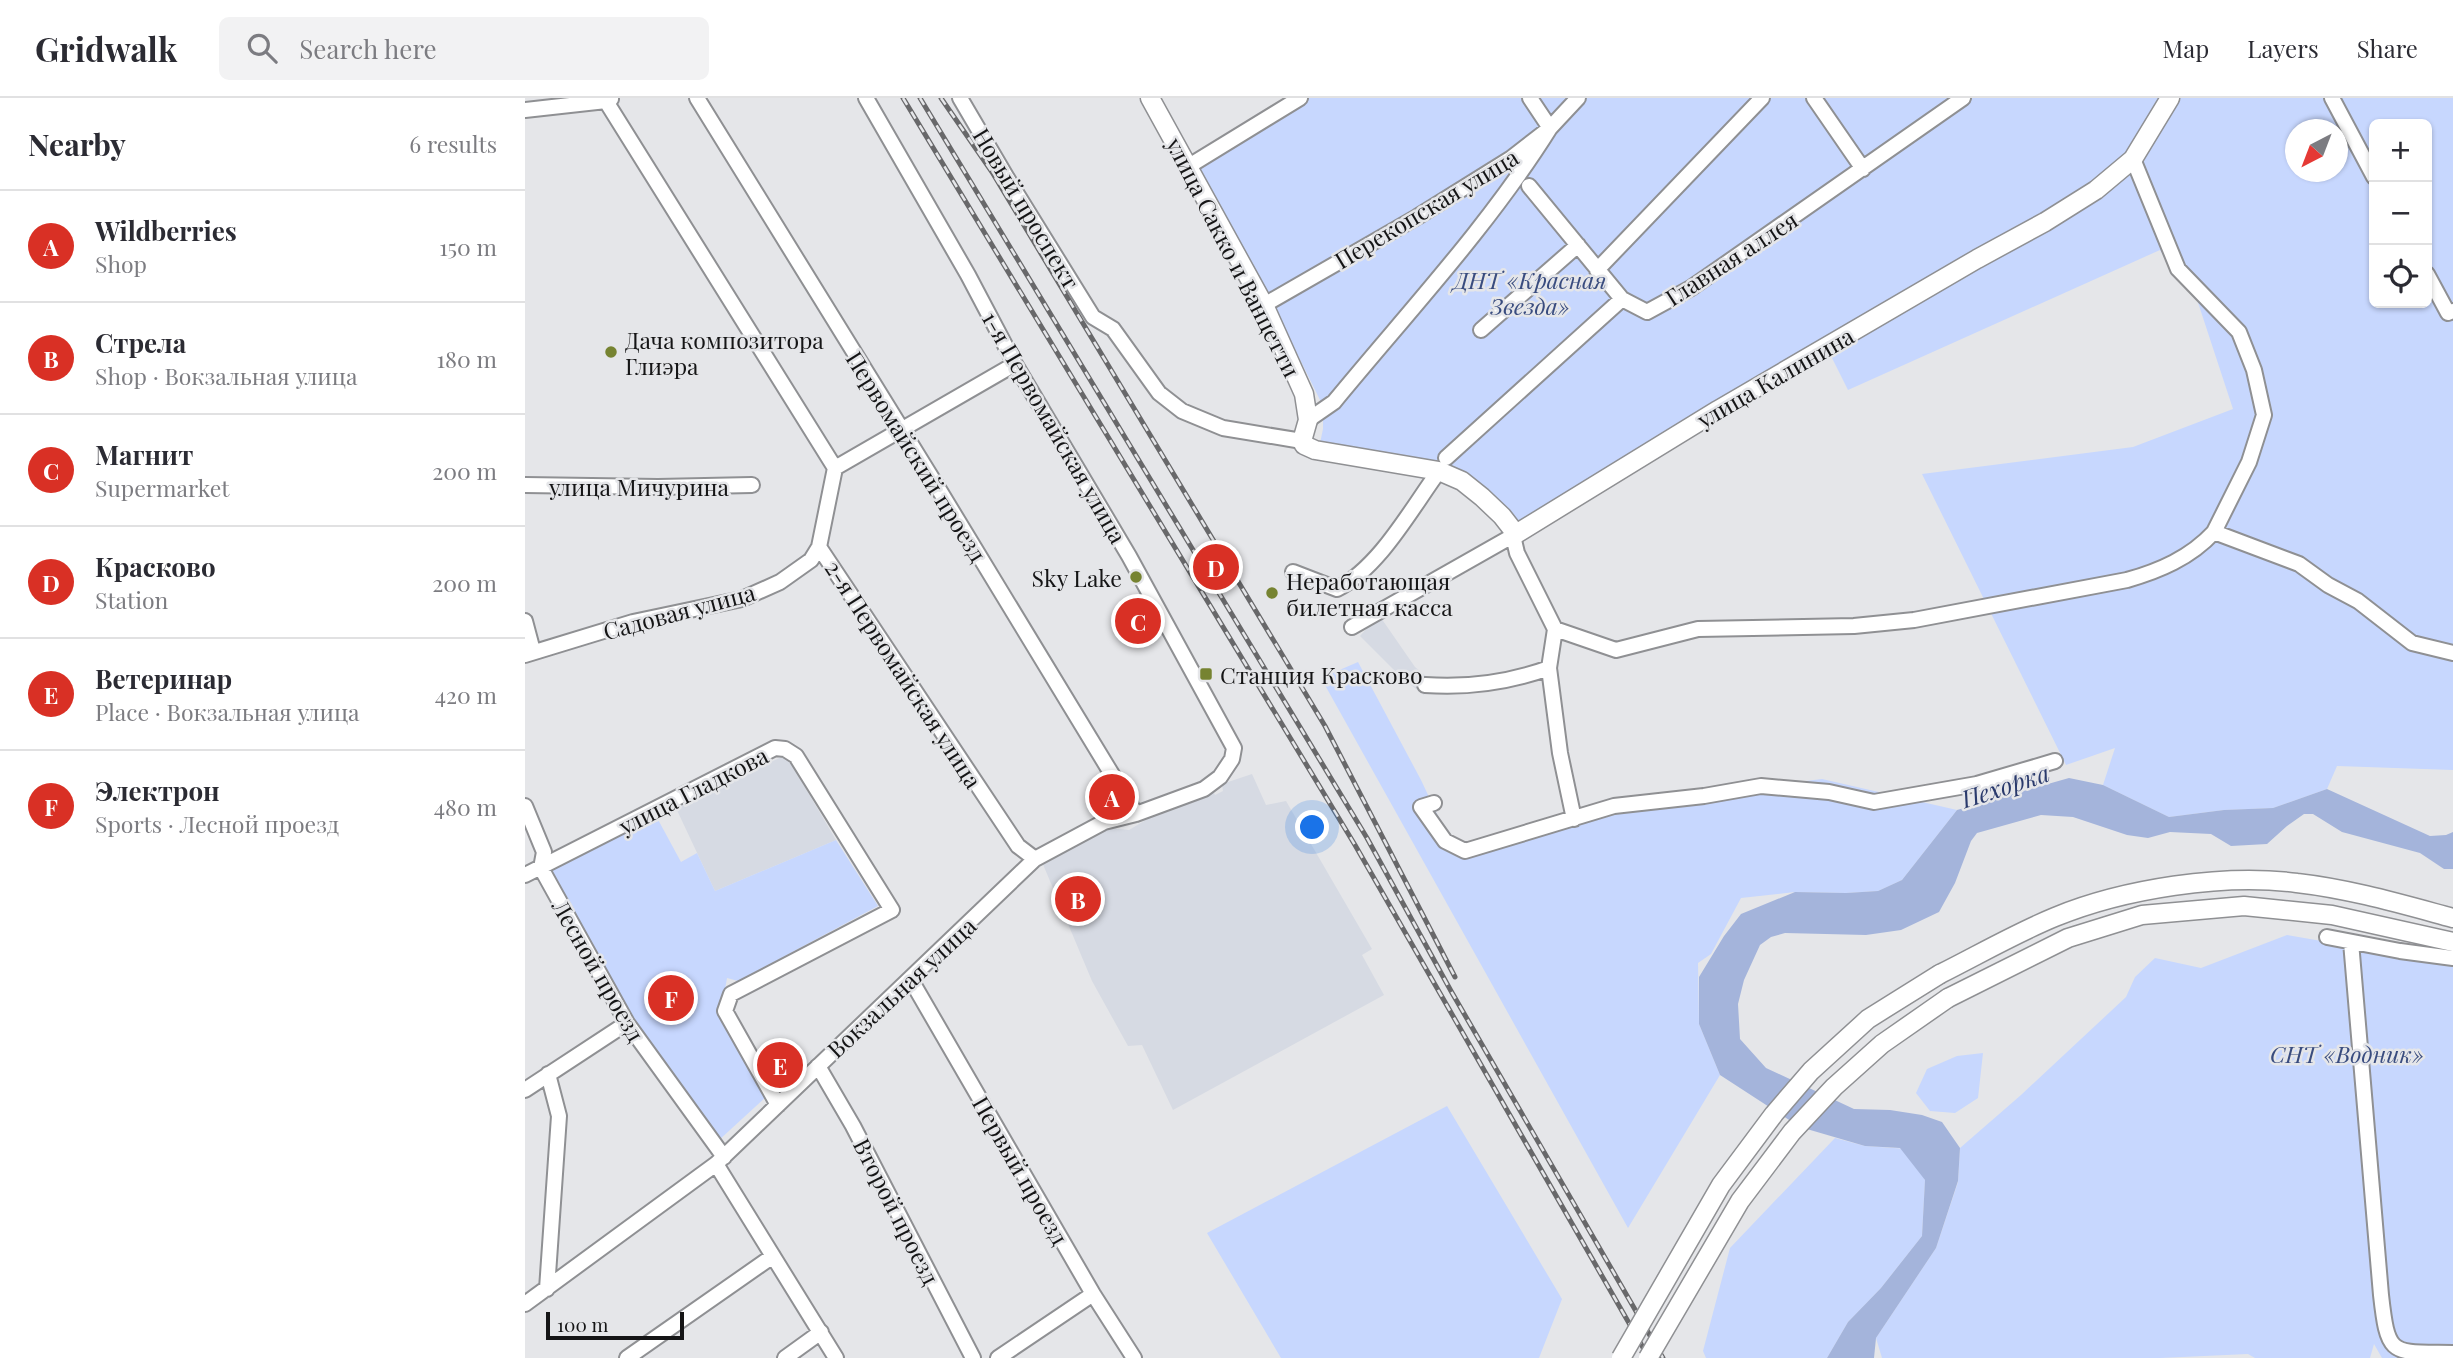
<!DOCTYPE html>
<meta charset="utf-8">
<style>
body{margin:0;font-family:"Playfair Display",serif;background:#f2f2f3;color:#2b2b33}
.controls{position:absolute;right:21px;top:21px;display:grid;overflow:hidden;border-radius:10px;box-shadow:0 2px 5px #0004}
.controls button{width:63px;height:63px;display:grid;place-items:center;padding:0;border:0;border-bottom:2px solid #e1e1e2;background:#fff;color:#2b2b33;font:35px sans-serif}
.compass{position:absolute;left:1760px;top:21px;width:63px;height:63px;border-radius:50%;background:#fff;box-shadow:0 2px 5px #0004;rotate:222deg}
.scale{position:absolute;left:21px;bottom:18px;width:138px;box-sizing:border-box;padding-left:7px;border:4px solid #151516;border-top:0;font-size:19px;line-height:24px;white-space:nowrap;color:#151516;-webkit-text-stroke:5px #e5e6e9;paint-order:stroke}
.you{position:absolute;left:788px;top:730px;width:24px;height:24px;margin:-18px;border:5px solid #fff;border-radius:50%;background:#1a73e8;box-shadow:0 0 0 10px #1a73e833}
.badge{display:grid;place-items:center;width:46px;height:46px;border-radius:50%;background:#d93025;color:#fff;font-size:23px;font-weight:700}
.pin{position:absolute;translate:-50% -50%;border:4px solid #fff;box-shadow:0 2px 7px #0006}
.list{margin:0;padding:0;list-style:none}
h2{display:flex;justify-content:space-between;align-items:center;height:91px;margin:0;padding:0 28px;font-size:30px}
h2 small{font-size:23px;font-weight:400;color:#7c7c81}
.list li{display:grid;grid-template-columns:46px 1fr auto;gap:21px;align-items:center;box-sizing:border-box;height:112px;padding:0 28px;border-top:2px solid #e1e1e2}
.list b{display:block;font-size:26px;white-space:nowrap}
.list p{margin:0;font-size:23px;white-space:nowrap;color:#7c7c81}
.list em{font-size:23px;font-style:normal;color:#7c7c81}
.icon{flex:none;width:38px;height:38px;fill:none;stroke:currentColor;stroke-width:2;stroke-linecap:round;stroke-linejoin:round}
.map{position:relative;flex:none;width:1928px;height:1260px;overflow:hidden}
header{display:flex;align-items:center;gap:42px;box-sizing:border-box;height:98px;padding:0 35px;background:#fff;border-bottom:2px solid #e1e1e2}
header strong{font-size:33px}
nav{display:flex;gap:38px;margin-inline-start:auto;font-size:24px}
.search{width:490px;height:63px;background:#f2f2f3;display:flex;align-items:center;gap:18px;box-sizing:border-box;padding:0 24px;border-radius:10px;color:#7c7c81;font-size:26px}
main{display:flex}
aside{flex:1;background:#fff}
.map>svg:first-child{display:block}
.built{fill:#d6dae3}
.green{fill:#c7d7fe;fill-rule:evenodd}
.water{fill:#a4b4db}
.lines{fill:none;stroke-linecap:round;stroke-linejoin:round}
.minor-casing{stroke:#8f9093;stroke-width:18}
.major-casing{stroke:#8f9093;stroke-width:21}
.minor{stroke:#fff;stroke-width:14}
.major{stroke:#fff;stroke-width:18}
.rail-casing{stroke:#68686a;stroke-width:5}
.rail{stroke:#e5e6e9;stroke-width:2.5;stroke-dasharray:8;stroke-linecap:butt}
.major-bridge-casing{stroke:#8f9093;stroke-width:21;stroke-linecap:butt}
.major-bridge{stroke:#fff;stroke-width:18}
.poi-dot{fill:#768331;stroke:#e5e6e9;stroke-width:2.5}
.labels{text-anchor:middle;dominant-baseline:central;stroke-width:5;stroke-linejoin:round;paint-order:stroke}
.street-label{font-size:23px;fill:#151516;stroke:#e5e6e9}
.park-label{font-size:23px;font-style:italic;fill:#394c7f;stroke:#e5e6e9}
.poi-label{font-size:23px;fill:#151516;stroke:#e5e6e9;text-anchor:start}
.water-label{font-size:24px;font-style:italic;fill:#2a3a6c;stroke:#e5e6e9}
</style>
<header>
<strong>Gridwalk</strong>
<div class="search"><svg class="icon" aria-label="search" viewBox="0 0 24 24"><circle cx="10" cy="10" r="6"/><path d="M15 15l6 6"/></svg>Search here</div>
<nav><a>Map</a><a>Layers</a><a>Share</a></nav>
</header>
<main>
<aside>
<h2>Nearby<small>6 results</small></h2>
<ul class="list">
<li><span class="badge">A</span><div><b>Wildberries</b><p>Shop</p></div><em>150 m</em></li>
<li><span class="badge">B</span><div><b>Стрела</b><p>Shop · Вокзальная улица</p></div><em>180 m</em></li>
<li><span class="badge">C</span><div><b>Магнит</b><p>Supermarket</p></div><em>200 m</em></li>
<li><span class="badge">D</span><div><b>Красково</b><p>Station</p></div><em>200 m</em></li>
<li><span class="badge">E</span><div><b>Ветеринар</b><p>Place · Вокзальная улица</p></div><em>420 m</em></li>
<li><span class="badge">F</span><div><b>Электрон</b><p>Sports · Лесной проезд</p></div><em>480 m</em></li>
</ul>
</aside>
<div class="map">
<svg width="1928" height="1260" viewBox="0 0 1928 1260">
<rect width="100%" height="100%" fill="#e5e6e9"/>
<path class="built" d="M854,517l36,52 12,10 -3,18 -21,-16 -43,-43z
M261,657l50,85 -121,51 -40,-85z
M727,676l14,31 20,-4 86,148 -10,6 22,40 -211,115 -31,-65 -14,1 -36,-65 -50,-119 58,-35 29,3 40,-24 43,-17 3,6 8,-4 -1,-7z"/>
<path class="green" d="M783,0h1145v672l-116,-4 -10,23 -54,19 -49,2 -55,7 -66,-32 12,-37 -49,17 -144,-291 211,-27 100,-38 -48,-146 -13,8 -12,-21 -312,140 -20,-40 154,-104 -465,280 -52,-50 -145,-33 3,-14v-23l-49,-99 -78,-138zM1849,26h53v179h-53zM1770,32h42v42h-42z
M833,564l63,118 24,51 22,19 100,-22 116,-32 139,-17 135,31 -55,70 -24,11 -32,2 -51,-1 -54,6 -30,56 -13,9 1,61 21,51 -92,153 -307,-550z
M130,716l26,48 16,-9 18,38 121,-51 42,66 -140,75 -11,-3 -7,41 47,77 -49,45 -88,-123 -82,-150z
M1762,837l166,29v394h-71l-8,-14 -4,14h-115l-7,-4 -88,4h-278l-6,-20 60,-90 22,-66 2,-34 61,-53 105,-98 9,-20 20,-19 46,10z
M1458,955l-5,45 -23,15 -25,-2 -14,-18 11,-24 30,-13z
M922,1008l115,193 -23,59h-258l-74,-125z
M1310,1040l30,8 43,3 17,31 -3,56 -41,52 -33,34 -21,36h-121l-3,-7 27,-103z"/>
<path class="water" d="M1544,680l34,7 66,32 55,-7 49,-2 54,-19 103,47 16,-1 7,-3v37h-9l-24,-16 -78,-21 -29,-18h-9l-17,12 -20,18 -36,2 -20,-12 -41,-2 -22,6 -21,-3 -54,-18 -32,-2 -64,18 -6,8 -16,42 -16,29 -38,18 -35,5 -81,-2 -14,4 -11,8 -16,35 -6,24 2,35 26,29 88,41 36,1 32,5 20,7 18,26 -2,33 -22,67 -60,90 -2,20h-47l21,-36 33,-34 41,-52 3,-56 -25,-32 -35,-2 -65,-19 -80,-52 -21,-51v-47l25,-41 17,-22 54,-22 51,1 32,-2 24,-11 55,-70z"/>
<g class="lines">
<g class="minor-casing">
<path id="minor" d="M172,0l241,390 198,326
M435,0l47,80 86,139 20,12 46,64 23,18 41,17 79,13
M1005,0l20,30
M1289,0l49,71
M1807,0l42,79
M0,12l81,-9 5,-2
M664,68l111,-68
M1004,88l93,113
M1072,172l165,-172
M1902,176l21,39 5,-2
M739,207l153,-88 93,-58 40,-31 28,-30
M956,232l97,-85
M783,322l26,-18c74,-90 154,-175 216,-274
M921,360l176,-159 25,13 44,-24 272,-190
M310,370l180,-104
M0,387l133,2 94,-2
M1689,434l85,32 29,21 30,16 54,42 41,10
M991,436l-2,6 3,13 38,76 -6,39 11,85 14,66
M294,449l199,299 17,13
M768,474l44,17c43,-22 74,-80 102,-118
M0,523l8,30
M827,529l164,-93
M1030,531l61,21 82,-21 156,-3 60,-6 213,-40c32,-9 63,-22 87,-48l35,-70 15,-47 -10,-45 -15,-38 -61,-63 -45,-110
M0,557l108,-33 109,-23 38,-17 31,-22 8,-13 16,-79 -231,-370
M900,587c42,3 85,-3 124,-17
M909,705l-13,4 24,34 20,10 149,-45 90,-10 57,-10 68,6 45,10 103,-18 78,-23
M0,708l19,46 -3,16 86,155 97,134
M0,777l250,-127 10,1 11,7 96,154 -161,84 -6,17 53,94
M1802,839l73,14 53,7
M1826,844l30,353c7,63 10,57 72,58
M386,882l182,314 41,64
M293,968l35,60 120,232
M0,992l102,-67
M191,1066l120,194
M22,1191l12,-173 -11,-42
M0,1206l191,-140 319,-305 69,-37 32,-8 68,-25 16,-12 12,-18 2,-11 -105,-192 -114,-192 -47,-89 -102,-177
M102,1260l146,-102
M260,1260l36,-26
M473,1260l95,-64"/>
</g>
<g class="major-casing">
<path id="major" d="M625,0l114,207 40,89 4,26 -6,21 2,4 11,5 124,21 23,10 20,16 20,19 14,18 202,-124 259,-151 68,-37 51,-32 37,-31 37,-61
M1415,876c38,-19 76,-41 115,-57 68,-28 169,-44 242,-34 53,6 104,21 156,35
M1423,900l120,-60 74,-23 102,-9 88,9 121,27"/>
</g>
<use href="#minor" class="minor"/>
<use href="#major" class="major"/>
<g class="rail-casing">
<path id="rail" d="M378,0l452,747 294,513
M395,0l447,740 84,153 212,367
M416,0l51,74 333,554 130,251"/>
</g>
<use href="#rail" class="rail"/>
<g class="major-bridge-casing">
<path id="major-bridge" d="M1096,1260l100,-173 53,-71 37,-43 57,-52 72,-45
M1123,1260l92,-157 52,-69 42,-45 48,-43 66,-46"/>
</g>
<use href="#major-bridge" class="major-bridge"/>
</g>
<g class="poi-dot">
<circle cx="86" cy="254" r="7"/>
<circle cx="611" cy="479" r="7"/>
<circle cx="747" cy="495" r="7"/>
<rect x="674" y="569" width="14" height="14" rx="3.5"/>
</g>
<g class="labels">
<g class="street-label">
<text transform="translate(502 110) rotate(59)">Новый проспект</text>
<text transform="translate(901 110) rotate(-31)">Перекопская улица</text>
<text transform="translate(709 159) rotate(63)">улица Сакко и Ванцетти</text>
<text transform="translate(1206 160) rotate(-33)">Главная аллея</text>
<text transform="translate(1250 279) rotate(-30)">улица Калинина</text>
<text transform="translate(530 329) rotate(60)">1-я Первомайская улица</text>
<text transform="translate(392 358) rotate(58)">Первомайский проезд</text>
<text x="114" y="388">улица Мичурина</text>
<text transform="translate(154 513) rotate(-15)">Садовая улица</text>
<text transform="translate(379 576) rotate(57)">2-я Первомайская улица</text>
<text transform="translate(168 692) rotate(-27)">улица Гладкова</text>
<text transform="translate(74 872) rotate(60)">Лесной проезд</text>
<text transform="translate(376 889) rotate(-43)">Вокзальная улица</text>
<text transform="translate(496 1072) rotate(60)">Первый проезд</text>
<text transform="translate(372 1113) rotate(63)">Второй проезд</text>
</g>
<g class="park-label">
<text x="1005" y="181">ДНТ «Красная<tspan x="1005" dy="26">Звезда»</tspan></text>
<text x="1822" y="955">СНТ «Водник»</text>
</g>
<g class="poi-label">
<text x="100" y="241">Дача композитора<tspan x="100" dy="26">Глиэра</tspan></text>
<text x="597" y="479" text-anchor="end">Sky Lake</text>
<text x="761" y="482">Неработающая<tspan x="761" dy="26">билетная касса</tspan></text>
<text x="695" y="576">Станция Красково</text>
</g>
<g class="water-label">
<text transform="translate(1480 687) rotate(-18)">Пехорка</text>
</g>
</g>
</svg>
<div class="controls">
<button>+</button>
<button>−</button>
<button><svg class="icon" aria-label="locate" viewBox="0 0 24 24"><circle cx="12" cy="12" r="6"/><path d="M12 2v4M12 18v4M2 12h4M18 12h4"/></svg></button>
</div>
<svg class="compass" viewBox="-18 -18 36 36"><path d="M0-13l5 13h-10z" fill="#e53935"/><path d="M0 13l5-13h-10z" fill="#7c7c81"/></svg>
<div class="scale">100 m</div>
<div class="you"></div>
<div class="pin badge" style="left:587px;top:699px">A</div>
<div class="pin badge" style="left:553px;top:801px">B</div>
<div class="pin badge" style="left:613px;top:523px">C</div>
<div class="pin badge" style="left:691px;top:469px">D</div>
<div class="pin badge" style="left:255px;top:967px">E</div>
<div class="pin badge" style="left:146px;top:900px">F</div>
</div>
</main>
